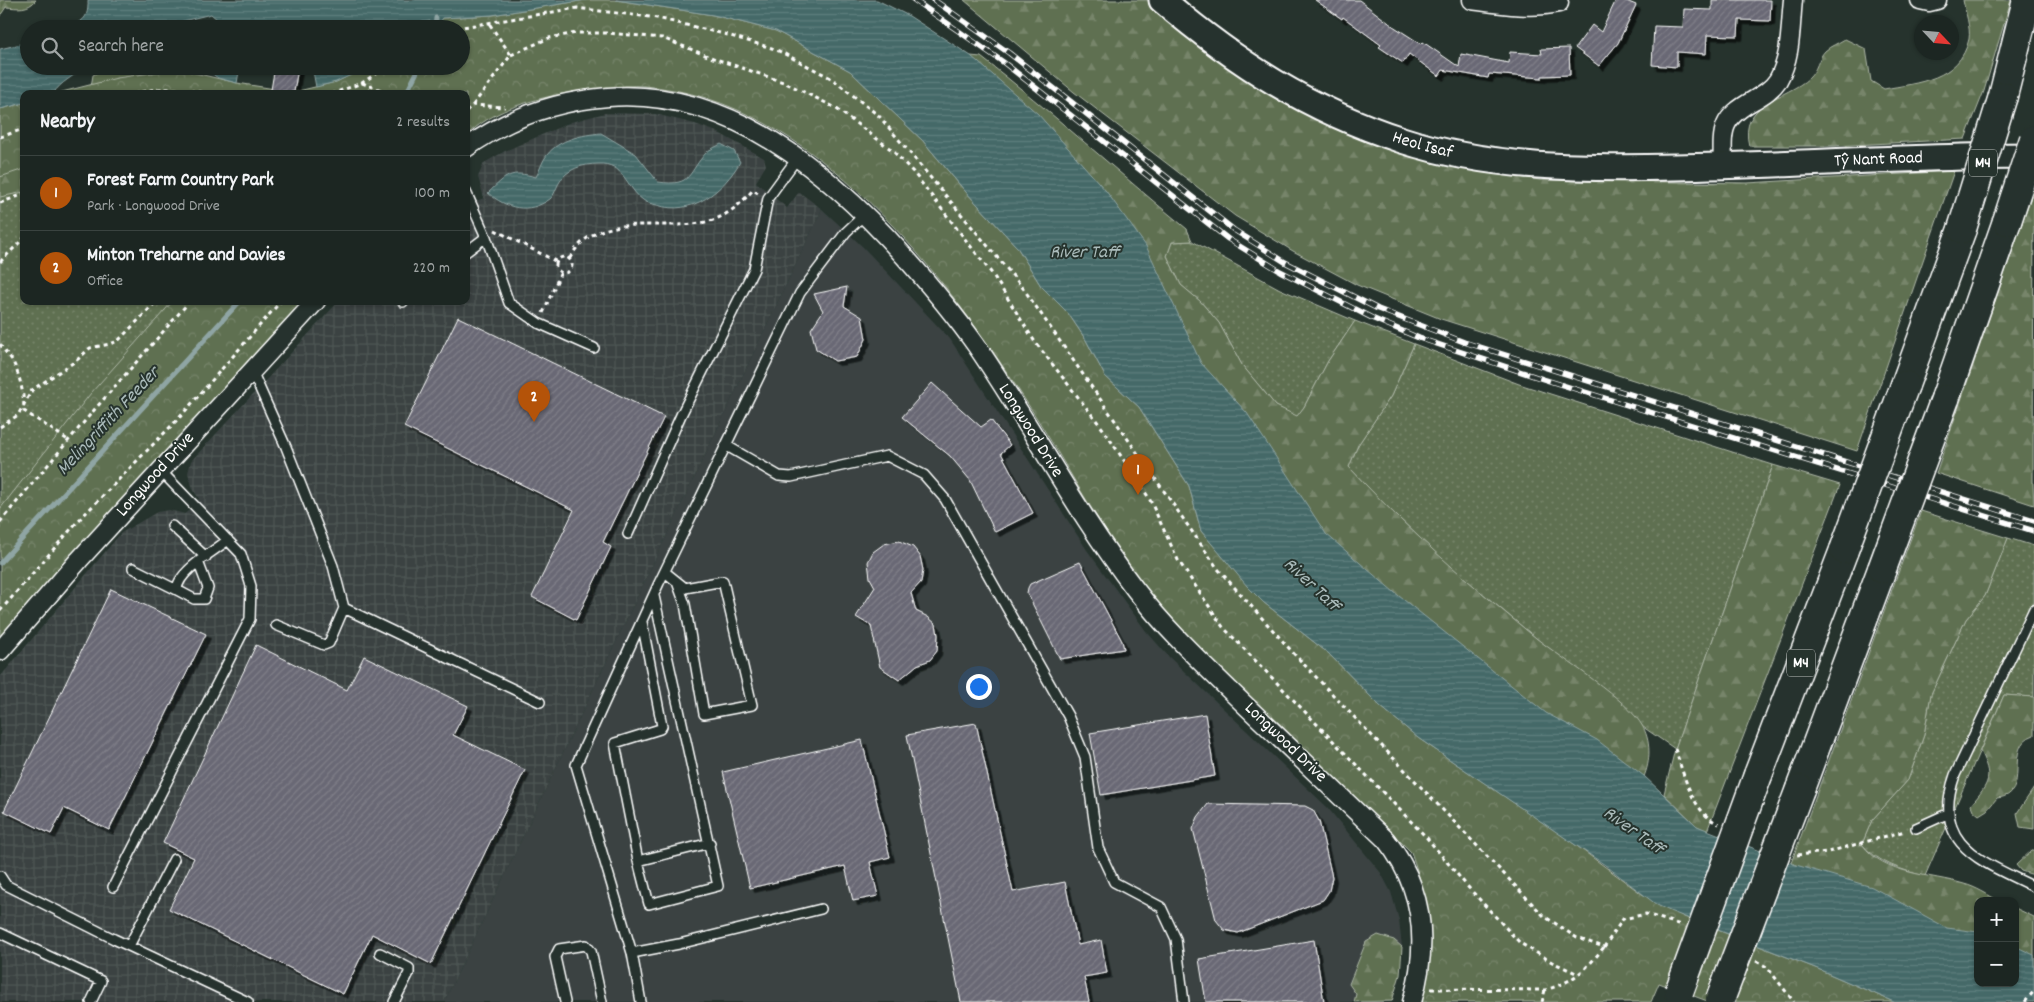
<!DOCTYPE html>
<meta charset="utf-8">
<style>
body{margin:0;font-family:Dekko,sans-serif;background:#252e2a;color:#f1f3f6}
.controls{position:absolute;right:15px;bottom:15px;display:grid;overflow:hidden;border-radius:10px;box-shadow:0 1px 4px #0004}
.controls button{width:45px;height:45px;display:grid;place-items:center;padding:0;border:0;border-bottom:1px solid #3a4340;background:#1c2622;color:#f1f3f6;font:25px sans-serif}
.compass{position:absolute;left:1914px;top:15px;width:45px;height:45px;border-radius:50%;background:#1c2622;box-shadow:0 1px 4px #0004;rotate:116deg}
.you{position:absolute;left:978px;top:686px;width:18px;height:18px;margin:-12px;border:4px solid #fff;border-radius:50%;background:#1a73e8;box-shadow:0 0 0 8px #1a73e833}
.badge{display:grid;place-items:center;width:32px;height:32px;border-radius:50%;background:#b45309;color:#fff;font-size:16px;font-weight:700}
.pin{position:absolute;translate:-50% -41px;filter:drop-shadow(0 1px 2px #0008)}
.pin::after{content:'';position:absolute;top:26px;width:18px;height:15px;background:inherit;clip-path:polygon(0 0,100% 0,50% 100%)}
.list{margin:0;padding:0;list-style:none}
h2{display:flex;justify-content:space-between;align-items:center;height:65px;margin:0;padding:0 20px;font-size:21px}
h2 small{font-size:16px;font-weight:400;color:#a0a5a5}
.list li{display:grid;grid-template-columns:32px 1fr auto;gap:15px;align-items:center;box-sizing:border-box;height:75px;padding:0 20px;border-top:1px solid #3a4340}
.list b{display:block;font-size:19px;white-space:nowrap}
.list p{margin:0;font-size:16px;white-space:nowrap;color:#a0a5a5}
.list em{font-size:16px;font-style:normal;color:#a0a5a5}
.icon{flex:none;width:28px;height:28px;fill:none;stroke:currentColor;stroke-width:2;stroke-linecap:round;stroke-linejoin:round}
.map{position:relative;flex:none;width:2034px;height:1002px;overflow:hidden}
.search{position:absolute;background:#1c2622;box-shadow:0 1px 4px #0004;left:20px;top:20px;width:450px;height:55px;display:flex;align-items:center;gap:12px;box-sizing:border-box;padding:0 18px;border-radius:28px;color:#a0a5a5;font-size:19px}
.panel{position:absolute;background:#1c2622;box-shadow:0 1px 4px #0004;left:20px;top:90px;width:450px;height:215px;border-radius:10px}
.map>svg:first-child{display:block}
.built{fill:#3a4342}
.industrial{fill:url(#industrial-grid)}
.grass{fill:url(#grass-dots);stroke:#afb8a8}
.forest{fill:url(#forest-firs);stroke:#afb8a8}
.park{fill:url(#park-crowns);stroke:#afb8a8}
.water{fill:url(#water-rules);stroke:#8fa5a4}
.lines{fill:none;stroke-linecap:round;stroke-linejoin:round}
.stream{stroke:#8fa5a4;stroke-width:5}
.building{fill:url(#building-hatch);stroke:#fff;filter:url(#shadow)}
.service-casing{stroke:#fff;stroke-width:12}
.minor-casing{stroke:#fff;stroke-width:21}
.secondary-casing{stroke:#fff;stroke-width:29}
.motorway-casing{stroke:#fff;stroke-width:31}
.path{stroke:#fff;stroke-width:3;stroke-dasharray:4 4;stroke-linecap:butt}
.service{stroke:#26332d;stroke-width:9}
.minor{stroke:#26332d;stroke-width:18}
.secondary{stroke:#26332d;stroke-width:25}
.motorway{stroke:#26332d;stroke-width:28}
.rail-casing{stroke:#fff;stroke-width:5.5}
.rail{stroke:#26332d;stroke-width:4;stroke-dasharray:11;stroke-linecap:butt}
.motorway-bridge-casing{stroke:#fff;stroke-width:31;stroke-linecap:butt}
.motorway-bridge{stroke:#26332d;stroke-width:28}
.labels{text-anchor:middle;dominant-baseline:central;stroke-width:4;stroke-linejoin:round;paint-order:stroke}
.shield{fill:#26332d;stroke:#bec2c0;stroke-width:1}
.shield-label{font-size:16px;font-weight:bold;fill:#fff}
.street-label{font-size:18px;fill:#fff;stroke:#26332d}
.water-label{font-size:19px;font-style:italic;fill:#abbcbb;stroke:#26332d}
</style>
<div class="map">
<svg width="2034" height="1002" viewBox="0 0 2034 1002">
<defs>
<pattern id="industrial-grid" width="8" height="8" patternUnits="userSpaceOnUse" patternTransform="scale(1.25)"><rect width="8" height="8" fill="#3a4342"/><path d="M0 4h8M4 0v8" fill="none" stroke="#4e5655"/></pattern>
<pattern id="grass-dots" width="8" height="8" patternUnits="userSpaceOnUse" patternTransform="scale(1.25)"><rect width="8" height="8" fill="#5f7051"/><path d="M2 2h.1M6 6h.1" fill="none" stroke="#77856b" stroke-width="1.8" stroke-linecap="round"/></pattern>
<pattern id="forest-firs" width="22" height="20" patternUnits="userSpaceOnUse" patternTransform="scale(1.25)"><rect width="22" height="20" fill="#5f7051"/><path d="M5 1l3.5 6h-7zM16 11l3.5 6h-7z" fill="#77856b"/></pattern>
<pattern id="park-crowns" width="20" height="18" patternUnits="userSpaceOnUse" patternTransform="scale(1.25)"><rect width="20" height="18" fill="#5f7051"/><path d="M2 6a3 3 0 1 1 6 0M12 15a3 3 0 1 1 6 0" fill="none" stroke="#77856b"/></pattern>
<pattern id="water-rules" width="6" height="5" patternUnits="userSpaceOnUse" patternTransform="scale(1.25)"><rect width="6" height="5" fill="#446968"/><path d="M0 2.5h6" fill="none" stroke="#60807f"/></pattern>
<pattern id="building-hatch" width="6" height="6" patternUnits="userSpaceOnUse" patternTransform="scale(1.25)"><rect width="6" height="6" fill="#696874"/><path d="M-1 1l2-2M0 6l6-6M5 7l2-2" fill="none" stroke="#807f89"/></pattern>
<filter id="shadow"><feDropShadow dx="4.5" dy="4.5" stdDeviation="0" flood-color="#0009"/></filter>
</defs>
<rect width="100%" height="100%" fill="#26332d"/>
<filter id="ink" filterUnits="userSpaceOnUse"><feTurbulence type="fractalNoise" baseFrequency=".02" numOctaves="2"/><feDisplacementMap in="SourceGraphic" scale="10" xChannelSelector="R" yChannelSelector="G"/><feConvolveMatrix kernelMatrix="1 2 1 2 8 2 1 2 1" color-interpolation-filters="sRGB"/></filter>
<g filter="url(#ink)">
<path class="built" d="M822,209l41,38 87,92 137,211 59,81 23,26 158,150 54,66 10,19 8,28 3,27 -2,28 -8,27h-948z"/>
<path class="industrial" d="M605,113l50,1 40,10 22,8 47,26 2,7 -10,17 31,26 12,-16 23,17 -378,793h-444v-325l121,-144 36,-21 12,-2 16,4 14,-15 -6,-10 -5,-16 3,-12 148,-160h127v-96l18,-7 -6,-21 6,-14 21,-12 66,-29z"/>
<path class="grass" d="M24,169v132h149l-173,208v-332z
M1192,241l88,48 75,32 -27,40 -24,46 -7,10 -21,-11 -34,-41 -23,-42 -19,-22 -19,-16 -14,-29 5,-14z
M1414,344l105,40 254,81 -98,284 -32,-22 -21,-24 -85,-64 -93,-78 -68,-65 -27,-29 9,-22 33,-49z
M2008,538l26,8v151l-30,-2 -79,181c-21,-5 -49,-14 -63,-32l10,-24 36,-40 16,-45 7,-41 35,-75 19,-23z"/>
<path class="forest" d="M0,0h36c-8,10 -18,8 -30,7l-6,9z
M964,0h188l245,146 31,15 35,8 77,11 207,3 207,-12 -97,280 -416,-132 -84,-34 -64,-34 -58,-35 -161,-124z
M1963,0h48l-27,91 -19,48 -131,7h-85c-11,-44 37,-47 60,-68 8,-7 9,-20 16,-27 5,-5 14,-8 20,-12l21,10 5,32 13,8c33,-6 76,-9 85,-50 2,-11 -4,-28 -6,-39z
M971,56l10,1c71,55 136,115 206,172l5,12 -20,1 -5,14 14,29 19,16 19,22 23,42 34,41 21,10 7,-9 24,-46 27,-40 59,23 -23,52 -33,49 -9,22c57,62 121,117 187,171 26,21 92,61 107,89 9,17 7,38 -1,54l-14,-1 -296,-228z
M110,66h9l10,6c36,-8 73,11 107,22h-161l16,-7 2,-12z
M0,104l24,1v87l-24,5z
M2034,188l-1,296 1,21 -98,-32z
M1773,465l67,20 -133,346 -10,-5 -33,-32 11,-45z
M1921,511l87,27 -23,58 -19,23 -35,75 -7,41 -16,45 -36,40 -10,24c22,31 69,30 102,40 12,3 24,11 35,17h-21v48l-187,-86z
M2004,695l30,2v38c-33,11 0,60 -37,63l-10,12 -8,5 -6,-5 -2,-5c19,-23 22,-27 9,-54z
M2034,788v41l-14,-2 -3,-14z
M2032,850h2v25l-13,-4 -5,-6z
M2015,908l19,9v54l-19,-9z
M1378,935l16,5 8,7 -2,28 -8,26 -38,1 2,-8 -7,-10 17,-42z"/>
<path class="park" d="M586,0h30l97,15 63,16 74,40 73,70 42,50 52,56 24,39 27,27 18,27 19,36 34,31 50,79 12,45 62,71 65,51 51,52 39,33 148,100 76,56 42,23 134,52 76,33h-184l-51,-19 -8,19h-229c12,-62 10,-90 -11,-150 -83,-86 -177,-161 -255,-252 -49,-58 -84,-127 -125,-191 -85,-132 -215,-310 -387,-323 -12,-1 -26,1 -39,2 -43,4 -107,15 -139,48v-42h-412l63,-16 61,-9 59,14 57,9 42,-10 34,-16h91v-37h-48l9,-7 8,-2 2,5 11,-7 49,-3z
M24,103v66l-24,8v-68z
M173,301h136l-208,221 -101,116v-129l91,-116z"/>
<path class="water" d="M88,0h498l-94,15 -49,3 -5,7h-6l-2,-4 -8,1 -9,7h-193l-2,-9 -7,-6 -32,8 9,7h-129c19,-8 30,-4 29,-29z
M616,0h261l32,16 62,40 67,58 68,77 40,55 55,117 46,50 79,121 68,58 152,121 51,27 47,36 53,50 99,39 76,22 75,41 31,4v51h37v-37l19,9v47h-140l-76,-33 -146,-57 -15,-7 -52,-40 -187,-127 -39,-33 -51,-52 -65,-51 -16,-16 -46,-55 -12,-45 -50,-79 -34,-31 -19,-36 -18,-27 -27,-27 -24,-39 -52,-56 -42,-50 -73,-70 -74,-40 -63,-16z
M29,42v24h56c-11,11 -24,15 -32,28h-29v9l-24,6v-60z
M202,66h38l-3,17 -19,-5z
M312,66h58l-34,16 -20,5z
M601,133l35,21 22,28c36,5 29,-10 49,-30 3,-3 9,-5 14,-8l13,7 6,11c-16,28 -48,55 -83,43 -4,-1 -11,-2 -14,-5 -17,-12 -19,-38 -45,-36 -15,0 -32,5 -39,19 -3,5 -5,13 -9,16 -22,16 -44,9 -62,-6 19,-18 22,-23 48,-16 4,-7 6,-16 11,-22 12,-16 35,-20 54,-22z"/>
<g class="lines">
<path class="stream" d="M435,29l1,-11
M406,94l14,-28
M0,563l240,-262"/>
</g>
<path class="building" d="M1315,0h44l34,26 28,18 2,-2 36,25 2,-13 48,9 1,-11 32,2 -1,-5 28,-1 1,27 -28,1v2l-53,-4 -1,4 -45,-8 -4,6 -30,-22 -6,9 -24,-16 2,-2 -38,-28 -1,2z
M1616,0h8l12,5 -18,38 -19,23 -24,-18 17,-23 9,7z
M1712,0h59l-1,21 -31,-1 -1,16 -31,-1 -1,19 -29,-2v15l-25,-2 2,-39 29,1 1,-18 28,1z
M275,66l23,2 -4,24 -23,-2z
M847,287l-3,19 18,11 4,22 -9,18 -22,4 -19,-12 -5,-20 12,-18 -9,-17z
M458,317l206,100 -61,125 8,5 -35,73 -44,-23 42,-87 -170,-83z
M932,383l49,44 10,-7 19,25 -9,8 32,60 -38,19 -25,-52 -20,-24 -48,-39z
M899,541l14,6 7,9 3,14 -2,12 -10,11 5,18 12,6 8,7 2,11 -1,16 -7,9 -13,5 -18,15 -19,-13 -9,-41 -15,-9 19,-30 -5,-9 -2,-16 5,-10 11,-8z
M1080,562l42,79 2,8 -64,10 -33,-66 1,-5 2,-4z
M111,589l95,45 -97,196 -45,-22 -13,26 -47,-23z
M256,645l91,45 17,-34 104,50 -15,29 72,35 -94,194 -59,-30 -29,60 -174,-85 25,-51 -31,-15z
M1205,714l10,62 -114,19 -11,-62z
M976,723l37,169 52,-10 13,63 23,-5 6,33 -23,4 5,25h-128l-54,-267z
M862,740l28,117 -20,5 8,34 -25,5 -8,-35 -95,22 -27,-116z
M1208,804l97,2 8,4 6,11 13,56 -3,14 -6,9 -85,33 -14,-3 -8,-10 -23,-91 5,-12z
M1314,940l10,62h-118l-7,-43z"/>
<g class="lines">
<g class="service-casing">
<path id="service" d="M466,192l20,45 23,66 29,20 56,25
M466,252l20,-15
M403,302v-1
M252,371l34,76 47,119 11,42
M727,446l52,30 12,1 96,-21 37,19 21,24 123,217 17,41 13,91 16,34 47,25 15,32 8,63
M172,526l34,31
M628,534l53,-119 73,-146 14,-71 30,-41
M199,564l9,24 -4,11h-10l-17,-9c0,-18 37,-39 51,-50
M133,568l44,22
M665,572l20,16 38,-7 29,124 -48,9 -19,-110 -8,-22
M2034,609l-79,166c-25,71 27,86 79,112
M642,622l20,104 -2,3 -45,14 23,118 72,-18
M276,625l48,20 5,-2 15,-35 196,94
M1916,828l31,-14
M638,861l11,43 69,-18 -64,-290
M0,876l6,9 108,54 134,63
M113,887l137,-268 1,-33 -10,-32 -81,-84
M0,933l101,48 -10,21
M129,946l45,-87
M380,953l29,15v5l-15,29
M632,953l47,-9 142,-35
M565,1002l-10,-45 4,-8 27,-4 5,6 11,51
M641,1002l-9,-49 -56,-188 83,-182 141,-290 46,-61 19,-18"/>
</g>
<g class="minor-casing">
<path id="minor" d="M1472,0c29,4 58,9 87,3
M1920,0l9,2 8,-2
M466,148c42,-30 90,-47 142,-51 121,-9 220,74 296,159 25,28 50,58 72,89 55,80 100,167 159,244 32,42 71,78 109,115 47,45 95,91 142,136 38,48 43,104 26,162
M1723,167c-1,-38 -3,-48 31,-67 10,-6 18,-11 24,-20 14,-24 12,-54 15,-80
M0,651l79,-91 237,-259"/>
</g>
<g class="secondary-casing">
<g id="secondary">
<path id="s1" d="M1162,0c74,63 147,110 240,140 89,29 181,29 273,27 120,-2 239,-11 359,-11"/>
</g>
</g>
<g class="motorway-casing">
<path id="motorway" d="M2003,96l24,-96
M1905,385l57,-156
M1945,399l62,-178
M1758,775l86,-225
M1800,789l82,-220"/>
</g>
<path class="path" d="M432,29l31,-2 114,-19 80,10 67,16 51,15 56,29 48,38 144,172 195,281 78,87 248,260 33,22 27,9 19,-28 23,-5 35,11
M511,55l38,-17 27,-5h32l54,5 51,20 73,25 48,24 58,43 21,22 80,103 42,67 68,87 46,69 29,62 45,67 204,211 40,48 53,57 32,19 26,12
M362,83l30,11
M134,94c28,-9 52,-4 80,0
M331,94l31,-11 25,-17
M473,105l38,-50 -23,-33
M466,111l7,-6 32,2
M0,137l24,-8
M0,203l24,-9
M495,230l62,32
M556 265a8 8 0 1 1 16 0a8 8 0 1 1-16 0Z
M570,258c28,-52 97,-23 143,-38 17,-6 28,-17 40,-30l5,3
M0,262l24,-24
M543,313l18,-41
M0,344c3,6 8,10 12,16 8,15 12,34 12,51l44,29
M0,427l18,-12 14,-25 45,-30 13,-12 20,-4 8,-3 39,-40
M0,522l95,-113 95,-108
M0,611l78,-90 102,-104 101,-116
M1675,749c9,25 17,64 44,75
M1797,855l31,-3 77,-21
M1756,961l11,6 27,35
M1431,989l114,1c28,-8 41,-20 59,-43
M1542,1002l3,-12
M2025,1002l9,-11"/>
<use href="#service" class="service"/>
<use href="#minor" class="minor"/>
<use href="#secondary" class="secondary"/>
<use href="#motorway" class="motorway"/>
<g class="rail-casing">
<path id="rail" d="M914,0l89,62 225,177 52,32 94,48 45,19 124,41 491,152
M934,0l75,53 225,177 51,32 93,47 86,33 570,179"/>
</g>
<use href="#rail" class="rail"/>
<g class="motorway-bridge-casing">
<path id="motorway-bridge" d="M2007,221l27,-82
M1962,229l41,-133
M1844,550l61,-165
M1882,569l63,-170
M1679,992l79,-217
M1720,1000l80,-211"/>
</g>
<use href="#motorway-bridge" class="motorway-bridge"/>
</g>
</g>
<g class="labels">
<g class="shield">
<rect x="1969" y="149.5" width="28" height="27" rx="4"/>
<rect x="1787" y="649.5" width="28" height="27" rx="4"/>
</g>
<g class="shield-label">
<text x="1983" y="163">M4</text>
<text x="1801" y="663">M4</text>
</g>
<g class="street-label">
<text stroke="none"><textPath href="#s1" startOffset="301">Heol Isaf</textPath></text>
<text stroke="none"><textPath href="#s1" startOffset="759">Tŷ Nant Road</textPath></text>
<text transform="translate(1030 431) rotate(58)">Longwood Drive</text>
<text transform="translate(156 475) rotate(-48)">Longwood Drive</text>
<text transform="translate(1285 743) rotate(44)">Longwood Drive</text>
</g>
<g class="water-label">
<text x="1085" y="253">River Taff</text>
<text transform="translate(109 422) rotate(-47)">Melingriffith Feeder</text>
<text transform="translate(1311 586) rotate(43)">River Taff</text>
<text transform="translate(1633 832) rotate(35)">River Taff</text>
</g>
</g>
</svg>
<div class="controls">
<button>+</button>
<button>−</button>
</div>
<svg class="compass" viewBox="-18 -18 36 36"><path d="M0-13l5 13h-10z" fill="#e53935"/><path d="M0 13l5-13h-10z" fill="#a0a5a5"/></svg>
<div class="you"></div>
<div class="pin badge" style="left:1138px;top:495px">1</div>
<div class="pin badge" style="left:534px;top:422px">2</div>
<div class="search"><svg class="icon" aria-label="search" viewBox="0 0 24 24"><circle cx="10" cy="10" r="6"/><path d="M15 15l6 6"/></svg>Search here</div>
<section class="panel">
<h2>Nearby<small>2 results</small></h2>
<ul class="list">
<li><span class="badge">1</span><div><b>Forest Farm Country Park</b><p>Park · Longwood Drive</p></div><em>100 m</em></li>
<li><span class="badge">2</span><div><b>Minton Treharne and Davies</b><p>Office</p></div><em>220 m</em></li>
</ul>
</section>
</div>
